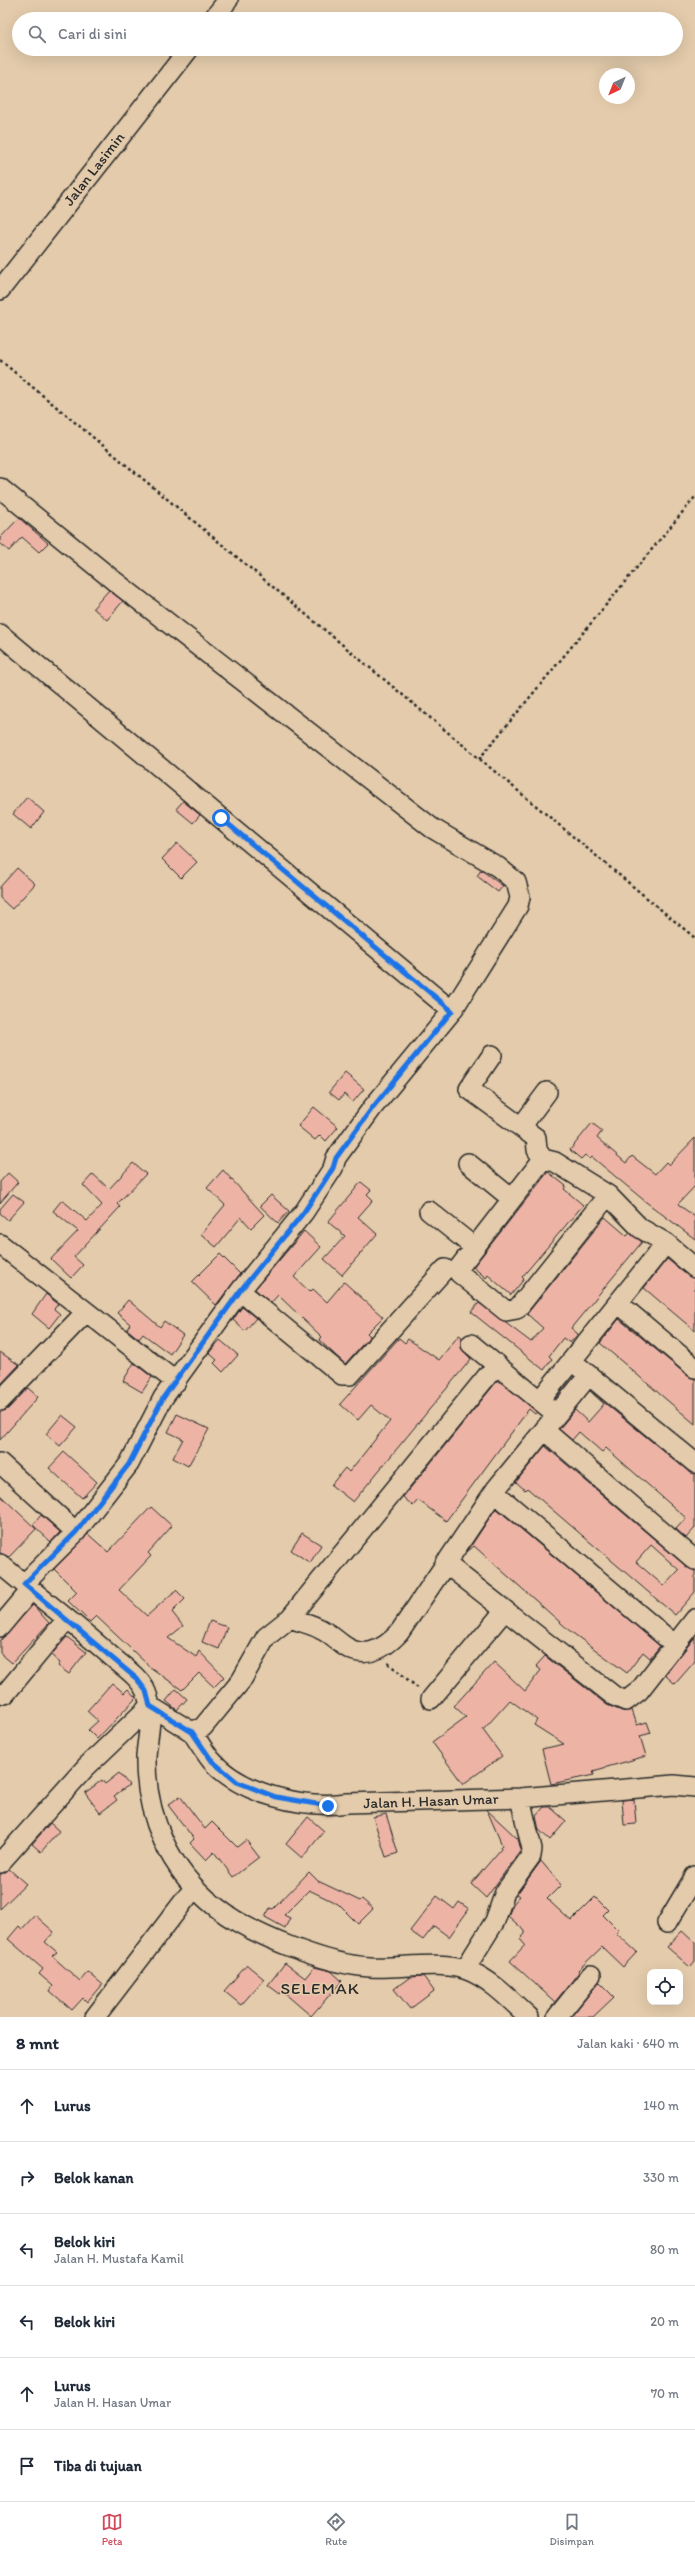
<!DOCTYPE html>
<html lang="id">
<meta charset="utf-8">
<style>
body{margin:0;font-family:Itim,sans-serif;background:#f2f2f3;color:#1f2937}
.controls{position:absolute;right:12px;bottom:12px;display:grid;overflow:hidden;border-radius:8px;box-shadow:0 4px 16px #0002}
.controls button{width:36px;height:36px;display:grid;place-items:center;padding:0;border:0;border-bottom:1px solid #e0e1e3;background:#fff;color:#1f2937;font:20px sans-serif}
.compass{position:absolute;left:599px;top:68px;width:36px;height:36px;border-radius:50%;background:#fff;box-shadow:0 4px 16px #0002;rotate:223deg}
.stop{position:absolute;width:12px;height:12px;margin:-9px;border:3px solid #1a73e8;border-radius:50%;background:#fff}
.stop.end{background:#1a73e8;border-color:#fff;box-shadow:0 1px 4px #0008}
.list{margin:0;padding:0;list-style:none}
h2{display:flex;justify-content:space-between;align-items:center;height:52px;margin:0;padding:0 16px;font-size:17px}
h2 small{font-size:13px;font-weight:400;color:#747a83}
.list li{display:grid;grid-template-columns:26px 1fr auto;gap:12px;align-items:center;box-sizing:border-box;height:72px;padding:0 16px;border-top:1px solid #e0e1e3}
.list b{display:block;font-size:15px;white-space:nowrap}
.list p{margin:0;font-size:13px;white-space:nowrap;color:#747a83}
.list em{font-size:13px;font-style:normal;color:#747a83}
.icon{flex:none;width:22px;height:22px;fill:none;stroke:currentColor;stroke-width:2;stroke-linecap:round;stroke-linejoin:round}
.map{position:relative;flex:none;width:695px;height:2017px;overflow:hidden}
.search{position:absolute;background:#fff;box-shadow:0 4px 16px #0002;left:12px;right:12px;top:12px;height:44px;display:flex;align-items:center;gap:10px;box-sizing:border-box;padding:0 14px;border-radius:22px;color:#747a83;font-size:15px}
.sheet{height:484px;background:#fff}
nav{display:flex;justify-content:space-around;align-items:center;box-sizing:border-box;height:56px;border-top:1px solid #e0e1e3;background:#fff;font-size:11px;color:#747a83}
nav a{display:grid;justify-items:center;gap:2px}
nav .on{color:#d1495b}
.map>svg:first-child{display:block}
.building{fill:#edb4a6;stroke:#2b2b2b;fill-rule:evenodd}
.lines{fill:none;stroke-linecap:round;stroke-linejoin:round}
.minor-casing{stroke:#2b2b2b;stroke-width:22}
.path{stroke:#2b2b2b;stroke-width:2.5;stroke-dasharray:3 3;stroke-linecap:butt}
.minor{stroke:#e3cbab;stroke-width:19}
.route{stroke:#1a73e8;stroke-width:5}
.labels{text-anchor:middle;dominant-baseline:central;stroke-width:3;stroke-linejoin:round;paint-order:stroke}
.street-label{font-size:15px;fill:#2b2b2b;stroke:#e3cbab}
.quarter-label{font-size:17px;letter-spacing:1px;fill:#2b2b2b;stroke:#e3cbab}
</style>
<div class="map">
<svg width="695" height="2017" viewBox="0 0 695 2017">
<rect width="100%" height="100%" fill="#e3cbab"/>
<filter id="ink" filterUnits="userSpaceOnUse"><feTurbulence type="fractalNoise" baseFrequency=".025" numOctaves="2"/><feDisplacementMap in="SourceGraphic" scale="8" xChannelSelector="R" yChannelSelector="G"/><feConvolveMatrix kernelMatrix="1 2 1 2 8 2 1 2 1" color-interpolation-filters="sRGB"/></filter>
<g filter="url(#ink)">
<path class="building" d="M19,518l29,25 -9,9 -17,-15 -13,14 -9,-8v-5z
M109,590l14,11 -16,19 -14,-12z
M27,797l17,15 -13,17 -18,-15z
M183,801l17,14 -7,8 -17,-14z
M177,843l20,19 -16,16 -19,-19z
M17,868l18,16 -23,25 -12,-11v-11z
M481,870l22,16 -5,6 -21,-16z
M345,1073l19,16 -11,13 -9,-8 -5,6 -10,-8z
M314,1107l24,20 -12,14 -6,-6 -5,5 -17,-14z
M592,1123l10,8 -5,7 29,25 6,-7 23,18 11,-12 3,3 26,-27v48l-17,18 17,13v22l-49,-37 -54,-45 -2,2 -5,-4 -4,4 -11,-9z
M133,1163l13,11 -29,30 3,3 -46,50 9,8 -12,13 -20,-19 27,-28 -25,-20 9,-11 25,21 15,-16 -19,-20 10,-11 16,15z
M223,1170l41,45 -13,13 -10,-11 -25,30 -15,-13 24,-29 -18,-17z
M548,1172l18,14 -2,3 19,16 -61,72 2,2 -13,16 -23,-20 -2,3 -13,-11z
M8,1173l10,9 -18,21v-21z
M361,1182l10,8 -4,4 6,6 -15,17 19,17 -35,41 -18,-16 21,-23 -17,-14z
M13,1194l11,8 -16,18 -8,-7v-4z
M271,1195l18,16 -11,12 -18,-17z
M605,1217l22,19 3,-3 12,9 -71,86 7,6 -8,9 -7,-5 -14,18 3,3 -8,11 -73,-58 8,-9 52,39 12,-14 -16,-14z
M304,1231l17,16 -27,30 16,15 3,-3 14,13 17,-20 39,35 -16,16 3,3 -25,28 -26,-24 3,-3 -44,-42 -7,8 -16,-14z
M220,1254l20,20 -24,31 -24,-23z
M667,1259l21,17 7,3v52l-51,-43z
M46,1294l12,10 -4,5 6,5 -11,14 -17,-14z
M128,1300l32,27 4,-6 19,14 -13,19 -27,-20 -4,5 -12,-10 3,-5 -13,-11z
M242,1307l14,11 -11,13 -12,-11z
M619,1319l69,57 7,3v45l-95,-81z
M459,1335l3,2 -1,11 10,11 -118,143 -22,-17 14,-17 4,4 41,-51 -19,-16 -13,15 -18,-16 59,-66 6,5 3,-4 31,21z
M220,1340l18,15 -15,17 -9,-9 3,-3 -8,-7z
M0,1352l19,13 -19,20z
M134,1363l18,14 -10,15 -19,-11z
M498,1380l39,32 -2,2 -6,-5 -83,112 -28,-21 -5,6 -10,-9z
M28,1388l10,9 -38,43v-28l8,-3z
M590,1391l98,80 7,3v54l-9,10 -10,-9 10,-11 -80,-70 -4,4 -23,-20 -7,8 -13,-11 16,-19 13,12 16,-18z
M177,1414l32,15 -21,37 -15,-8 10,-19 -15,-7z
M62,1415l15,12 -17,19 -14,-12z
M545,1446l143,122 7,3v21l-20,23 -148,-127 -2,2 -9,-8zM651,1545l28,25 -15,16 -28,-24z
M64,1452l33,30 -15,16 -33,-30z
M0,1495l36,34 -27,28 -9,-4z
M151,1507l21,19 -24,27 3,3 -32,34 28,26 29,-26 9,9 -13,13 11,14 -15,12 28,19 3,-6 25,26 -10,10 -15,-14 -17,17 -32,-23 -54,-51 -6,6 -22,-21 9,-9 -23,-23 34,-35 20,18z
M496,1508l164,138 -10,12 -7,-6 -16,21 -57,-42 -96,-85 -7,6z
M41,1515l19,17 -9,10 -18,-17z
M302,1533l19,12 -11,18 -19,-13z
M33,1605l16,18 -37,40 -12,-10v-12z
M210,1621l17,6 -8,22 -17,-7z
M67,1637l19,15 -17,22 -11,-8 2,-3 -9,-8z
M695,1637v24l-20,23 -10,-9z
M545,1656l62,49 15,6 10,-1 5,15 10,-3 4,11 -11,3 6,20 -53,15 1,4 -43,9 -9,-35 22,-5 -30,-19 3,-5 -27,-20 -27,30 19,26 -39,28 -31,-42 34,-25 -12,-11 40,-44 31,29 16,-21 -5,-4z
M112,1683l12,10 4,-4 8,9 -39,41 -9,-9 10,-9 -11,-10z
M176,1689l11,10 -10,11 -11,-9z
M119,1773l10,12 -15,11 3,4 -17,13 -15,-20 17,-13 3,4z
M180,1796l25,33 7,-7 25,25 9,-7 13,17 -26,20 -19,-25 -8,8 -16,-17 4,-4 -26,-34z
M634,1799l2,25 -12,1 -2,-25z
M544,1807h6l16,14 -16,19 -11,-10 -3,-14z
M487,1810l31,29 3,11 -35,48 -15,-14 30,-35 -1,-2 2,-2z
M386,1814l12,39 -12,4 -13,-40z
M308,1817l16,14 -22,27 -16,-14z
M50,1823l9,8 -18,21 -9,-8z
M541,1861l20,24 -14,14 24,22 24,-24 13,13 -5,5 16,16 -3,2 21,19 -14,15 -21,-20 -24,23 1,2 -24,30 -45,-41 15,-16 -5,-6 5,-5v-3l-17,-15 5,-12 7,-8 -3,-2z
M9,1869l17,15 -26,25v-34z
M309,1872l9,9 42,20 2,-2 11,10 -15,15 -20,-20 -29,-14 -25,25 6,3 -5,10 -20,-11 5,-9 3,1z
M437,1896l17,13 5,-7 10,7 -20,28 -15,-11 -11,14 -13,-9z
M35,1915l19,17 -9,10 12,10 -5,4 28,25 8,-9 14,12 -15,18 -4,-4 -11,12 -22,-19 3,-5 -14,-12 4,-5 -35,-30 11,-13 3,3z
M682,1931l13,12v18l-5,6 -23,-20z
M285,1963l20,15 9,-11 17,4 11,10 -31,35 -29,-25 -2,3 -12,-9z
M247,1965l17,14 -23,26 -17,-14z
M423,1976l11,15 -24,18 -16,-20 16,-12z
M599,1982l15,15 -21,20h-22z"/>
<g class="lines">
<g class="minor-casing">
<path id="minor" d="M213,19l15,-19
M0,290l189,-241
M0,488l113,92 319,248 66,39 18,15 4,15 -2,9 -66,105 -79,96 -37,51 -3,10 -29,44 -64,79 -77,107 -34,66 -53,68 -52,52
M0,634l452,377
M492,1055l-23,34 67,49 1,12 6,9
M521,1127l26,-35
M468,1163l44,36
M608,1195l-91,114 -11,2 -47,-38 -1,-4 85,-110 12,3 53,33 32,33 26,15 29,25
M429,1211l45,36
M0,1244l176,138
M240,1291l102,84h8l95,-106
M618,1303l77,65
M471,1344l79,65
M579,1367l116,96
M540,1400l126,-157
M0,1401l86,-89
M544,1430l151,130
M0,1463l76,69
M494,1492l180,152
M445,1563l169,133 12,5 13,-10 56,-72
M0,1564c37,31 75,60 111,92 11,10 29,21 35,36 9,21 1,44 0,65 -1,59 24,114 70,150 33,27 112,58 154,60 29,2 71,-7 97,3 24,9 44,31 62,47
M290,1618l207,-254
M0,1627l31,-37
M5,1694l62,-75
M431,1699l74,-89
M192,1732c6,9 12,19 19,28 29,34 93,49 136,43l173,-5 154,-13 21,2
M0,1863l86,-96 64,-61 42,26 11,-5 38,-46 25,-44 24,-19c10,4 23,6 32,12 8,4 14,10 21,15 21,15 40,5 56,-12l97,-144 93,-114
M667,1923l28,-47
M465,1969l30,-48 10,-29 26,-36 1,-7 -12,-51
M95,2017l99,-129
M557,2017l34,-42"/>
</g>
<path class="path" d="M0,360l695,578
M479,759l216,-262
M388,1663l31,26"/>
<use href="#minor" class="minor"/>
</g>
</g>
<g class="lines" filter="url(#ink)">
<path class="route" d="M221,818l231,193 -79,96 -37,51 -3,10 -29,44 -64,79 -77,107 -34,66 -53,68 -52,52 113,95 9,12 4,15 42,26 20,29 25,21 39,15 52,9"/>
</g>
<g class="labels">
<g class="street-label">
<text transform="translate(94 169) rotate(-52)">Jalan Lasimin</text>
<text transform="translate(431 1801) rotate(-2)">Jalan H. Hasan Umar</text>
</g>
<g class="quarter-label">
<text x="320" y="1988">SELEMAK</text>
</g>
</g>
</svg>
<div class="controls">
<button><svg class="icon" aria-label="locate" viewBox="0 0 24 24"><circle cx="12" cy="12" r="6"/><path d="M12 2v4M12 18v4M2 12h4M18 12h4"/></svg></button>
</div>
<svg class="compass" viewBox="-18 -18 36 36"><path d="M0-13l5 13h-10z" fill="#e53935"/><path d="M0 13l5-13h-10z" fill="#747a83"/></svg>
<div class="stop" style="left:221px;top:818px"></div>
<div class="stop end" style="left:328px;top:1806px"></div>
<div class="search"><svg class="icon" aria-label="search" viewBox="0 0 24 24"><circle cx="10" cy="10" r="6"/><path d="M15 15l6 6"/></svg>Cari di sini</div>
</div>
<section class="sheet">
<h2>8 mnt<small>Jalan kaki · 640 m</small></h2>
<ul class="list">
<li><svg class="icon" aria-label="ahead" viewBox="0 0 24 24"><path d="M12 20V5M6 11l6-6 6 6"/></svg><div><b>Lurus</b></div><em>140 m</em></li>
<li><svg class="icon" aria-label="right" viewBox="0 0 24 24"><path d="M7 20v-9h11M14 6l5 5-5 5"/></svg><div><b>Belok kanan</b></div><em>330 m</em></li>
<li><svg class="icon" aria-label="left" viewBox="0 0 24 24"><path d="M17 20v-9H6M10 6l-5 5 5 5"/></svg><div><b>Belok kiri</b><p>Jalan H. Mustafa Kamil</p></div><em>80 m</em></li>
<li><svg class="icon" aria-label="left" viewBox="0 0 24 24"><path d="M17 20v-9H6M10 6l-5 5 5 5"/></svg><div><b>Belok kiri</b></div><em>20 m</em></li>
<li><svg class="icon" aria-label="ahead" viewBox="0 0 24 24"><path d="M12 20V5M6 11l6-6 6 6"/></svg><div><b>Lurus</b><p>Jalan H. Hasan Umar</p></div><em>70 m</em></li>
<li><svg class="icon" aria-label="arrive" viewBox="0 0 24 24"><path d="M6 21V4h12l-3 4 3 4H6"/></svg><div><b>Tiba di tujuan</b></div></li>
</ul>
</section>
<nav>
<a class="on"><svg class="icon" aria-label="map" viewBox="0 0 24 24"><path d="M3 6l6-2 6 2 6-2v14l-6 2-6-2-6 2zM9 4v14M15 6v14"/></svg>Peta</a>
<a><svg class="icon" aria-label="directions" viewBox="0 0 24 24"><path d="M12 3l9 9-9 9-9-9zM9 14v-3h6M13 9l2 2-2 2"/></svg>Rute</a>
<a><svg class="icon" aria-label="saved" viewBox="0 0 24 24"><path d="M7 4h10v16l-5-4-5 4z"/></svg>Disimpan</a>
</nav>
